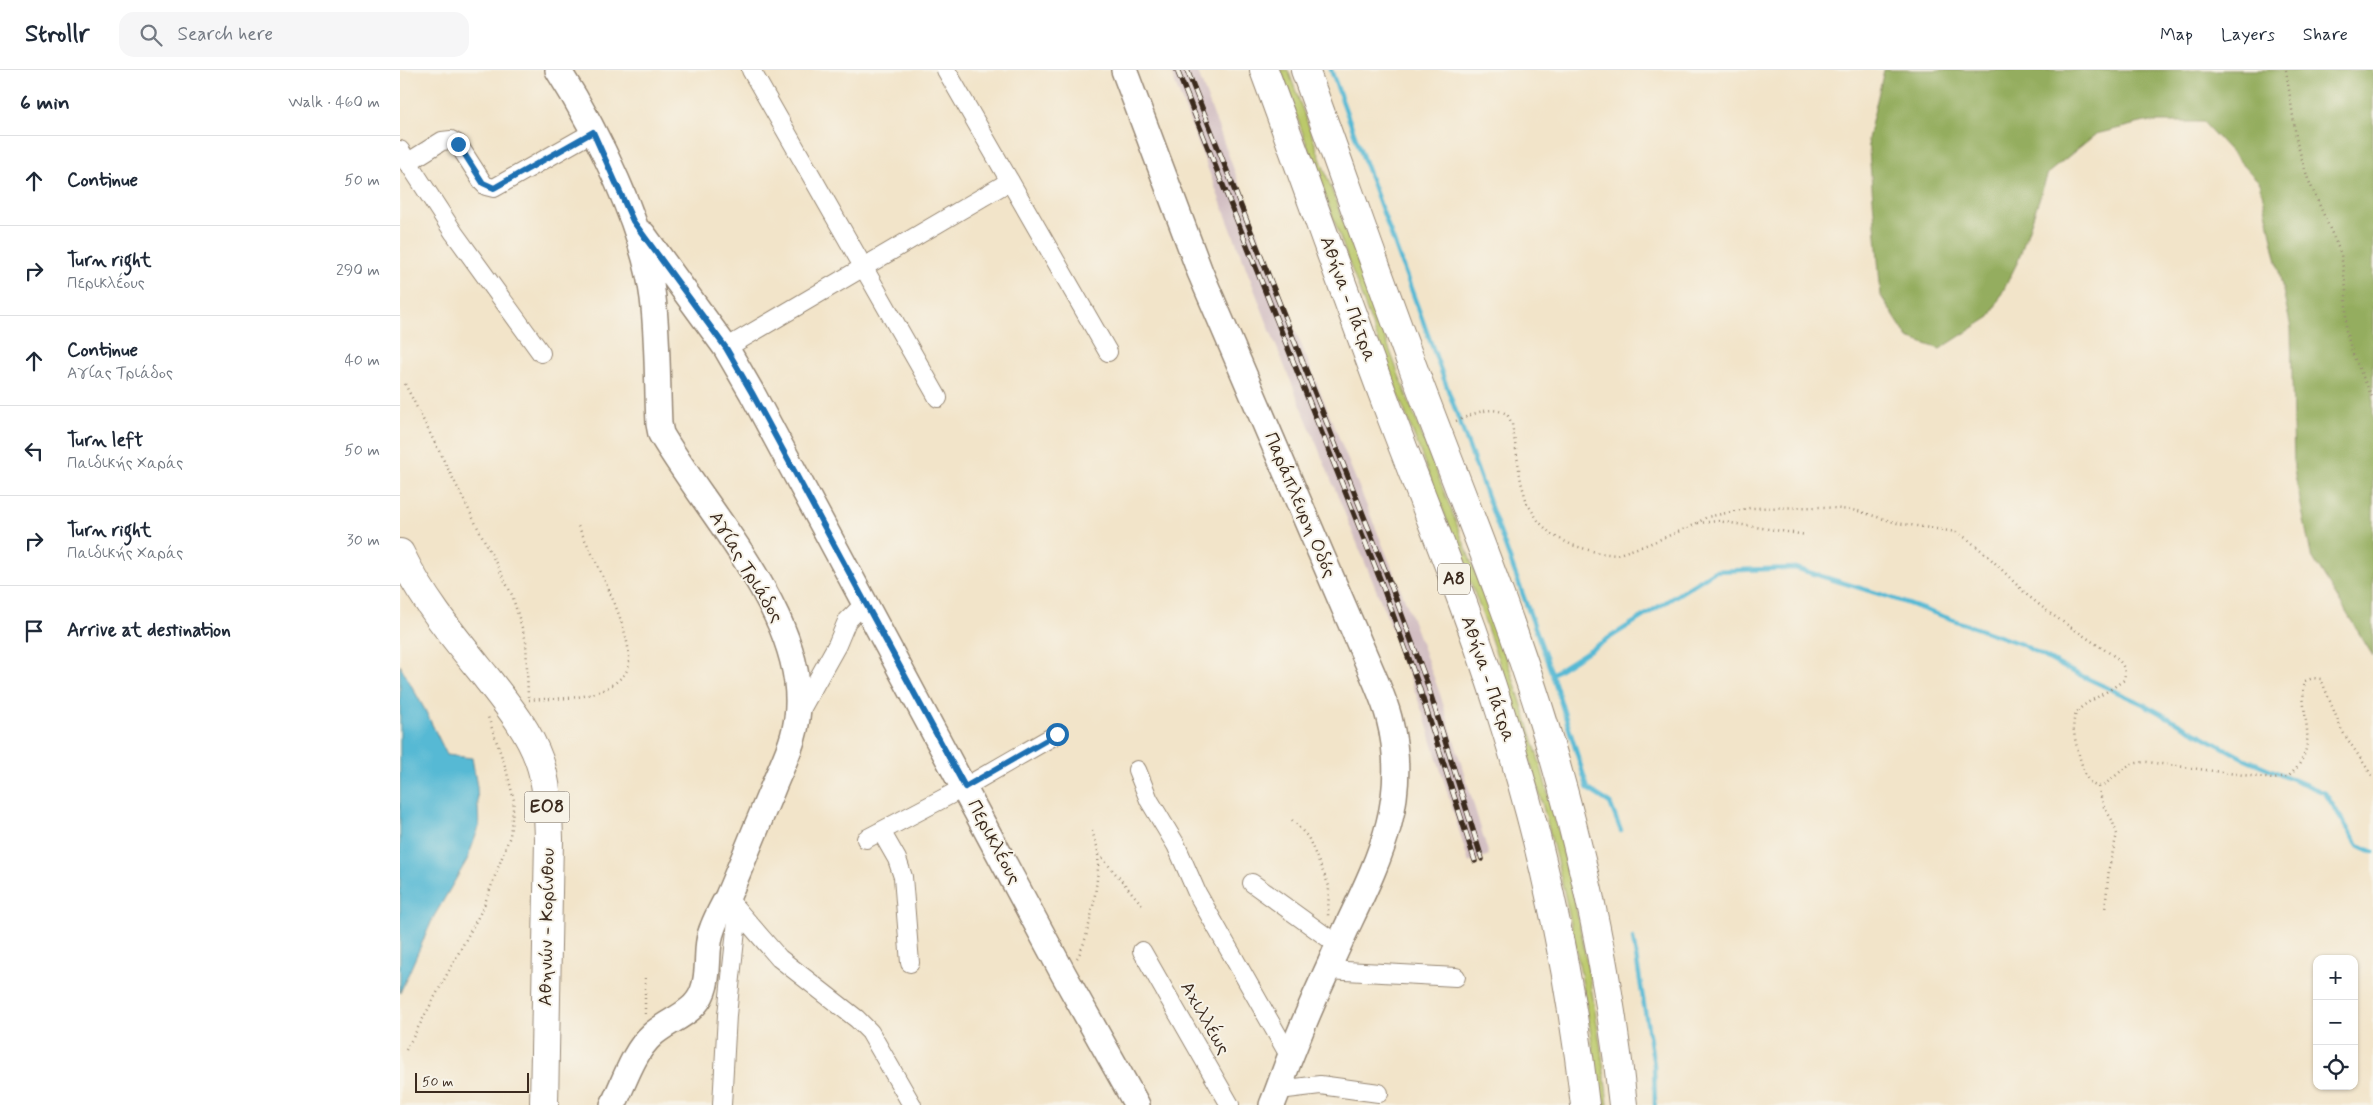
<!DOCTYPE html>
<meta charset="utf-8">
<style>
body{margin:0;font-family:Mynerve,sans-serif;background:#f6f6f7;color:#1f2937}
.controls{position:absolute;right:15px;bottom:15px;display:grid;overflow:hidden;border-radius:10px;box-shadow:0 1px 4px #0004}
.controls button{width:45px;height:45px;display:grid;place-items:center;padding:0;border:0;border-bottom:1px solid #e0e1e3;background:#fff;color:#1f2937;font:25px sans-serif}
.scale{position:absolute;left:15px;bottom:12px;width:114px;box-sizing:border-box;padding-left:5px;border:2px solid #3b2a1e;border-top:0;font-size:14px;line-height:18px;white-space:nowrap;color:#3b2a1e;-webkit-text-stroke:4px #f7f3e8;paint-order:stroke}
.stop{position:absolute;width:15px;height:15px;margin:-11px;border:4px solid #1f6fb2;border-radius:50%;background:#fff}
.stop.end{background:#1f6fb2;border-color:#fff;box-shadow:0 1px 5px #0008}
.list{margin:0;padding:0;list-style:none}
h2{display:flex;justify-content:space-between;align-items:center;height:65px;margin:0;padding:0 20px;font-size:21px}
h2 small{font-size:16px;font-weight:400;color:#747a83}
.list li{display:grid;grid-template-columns:32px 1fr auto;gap:15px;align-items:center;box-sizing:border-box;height:90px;padding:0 20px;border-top:1px solid #e0e1e3}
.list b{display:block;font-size:19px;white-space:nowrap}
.list p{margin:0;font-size:16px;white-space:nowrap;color:#747a83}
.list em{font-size:16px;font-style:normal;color:#747a83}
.icon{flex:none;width:28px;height:28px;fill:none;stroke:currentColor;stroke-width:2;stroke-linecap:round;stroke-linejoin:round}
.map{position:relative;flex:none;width:1973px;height:1035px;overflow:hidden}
header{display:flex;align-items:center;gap:30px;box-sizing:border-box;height:70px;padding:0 25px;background:#fff;border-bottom:1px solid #e0e1e3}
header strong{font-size:24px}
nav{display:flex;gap:28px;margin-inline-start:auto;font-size:18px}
.search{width:350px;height:45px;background:#f6f6f7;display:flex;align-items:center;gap:12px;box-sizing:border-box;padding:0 18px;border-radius:15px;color:#747a83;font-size:19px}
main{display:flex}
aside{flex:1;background:#fff}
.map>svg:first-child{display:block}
.industrial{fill:#d2bec2}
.green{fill:#bbc96b;stroke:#7b7a44}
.forest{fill:#94ad5f;stroke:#686c3e}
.water{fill:#56b9d4;stroke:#487279}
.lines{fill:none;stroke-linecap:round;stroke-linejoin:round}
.stream{stroke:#56b9d4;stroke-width:4.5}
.street-casing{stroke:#968774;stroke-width:20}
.secondary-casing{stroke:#968774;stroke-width:28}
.primary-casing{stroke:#968774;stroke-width:30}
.highway-casing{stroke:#968774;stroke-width:30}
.path{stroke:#968774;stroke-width:2.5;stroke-dasharray:1 4;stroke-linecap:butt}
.street{stroke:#fff;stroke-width:18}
.secondary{stroke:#fff;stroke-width:25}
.primary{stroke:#fff;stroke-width:28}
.highway{stroke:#fff;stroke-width:28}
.rail-casing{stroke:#3b2a1e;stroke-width:5.5}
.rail{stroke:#f7f3e8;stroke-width:4;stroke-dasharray:11;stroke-linecap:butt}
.route{stroke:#1f6fb2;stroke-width:6}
.labels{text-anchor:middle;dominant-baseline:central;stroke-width:4;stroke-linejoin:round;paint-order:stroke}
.shield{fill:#f7f3e8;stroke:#73665b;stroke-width:1}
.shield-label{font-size:18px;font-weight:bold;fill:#3b2a1e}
.street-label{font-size:19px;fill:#3b2a1e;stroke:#f7f3e8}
</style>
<header>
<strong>Strollr</strong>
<div class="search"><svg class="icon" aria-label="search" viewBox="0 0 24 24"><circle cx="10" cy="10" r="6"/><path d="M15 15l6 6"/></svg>Search here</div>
<nav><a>Map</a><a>Layers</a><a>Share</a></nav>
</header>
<main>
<aside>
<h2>6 min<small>Walk · 460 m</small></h2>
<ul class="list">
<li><svg class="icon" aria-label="ahead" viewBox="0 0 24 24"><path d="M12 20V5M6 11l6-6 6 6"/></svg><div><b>Continue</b></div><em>50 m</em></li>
<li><svg class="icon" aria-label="right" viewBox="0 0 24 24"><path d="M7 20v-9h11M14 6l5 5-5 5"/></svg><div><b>Turn right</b><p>Περικλέους</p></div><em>290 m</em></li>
<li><svg class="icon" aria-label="ahead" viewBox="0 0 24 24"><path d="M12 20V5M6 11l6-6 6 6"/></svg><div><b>Continue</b><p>Αγίας Τριάδος</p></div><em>40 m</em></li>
<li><svg class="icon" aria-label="left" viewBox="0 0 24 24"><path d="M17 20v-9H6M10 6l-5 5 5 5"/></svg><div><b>Turn left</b><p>Παιδικής Χαράς</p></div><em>50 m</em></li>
<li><svg class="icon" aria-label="right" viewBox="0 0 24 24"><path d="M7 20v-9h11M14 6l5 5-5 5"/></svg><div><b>Turn right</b><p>Παιδικής Χαράς</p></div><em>30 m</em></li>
<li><svg class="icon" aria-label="arrive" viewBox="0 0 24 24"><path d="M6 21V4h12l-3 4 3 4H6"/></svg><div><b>Arrive at destination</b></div></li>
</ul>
</aside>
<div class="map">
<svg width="1973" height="1035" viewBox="0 0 1973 1035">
<rect width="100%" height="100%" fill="#f7f3e8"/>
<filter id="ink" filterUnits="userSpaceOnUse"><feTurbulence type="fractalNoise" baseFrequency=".02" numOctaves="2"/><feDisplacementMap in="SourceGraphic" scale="10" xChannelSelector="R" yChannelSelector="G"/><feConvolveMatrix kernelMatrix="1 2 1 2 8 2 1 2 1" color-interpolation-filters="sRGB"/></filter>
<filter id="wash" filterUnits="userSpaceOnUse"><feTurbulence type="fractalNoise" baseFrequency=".0096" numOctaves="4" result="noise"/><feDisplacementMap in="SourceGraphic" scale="20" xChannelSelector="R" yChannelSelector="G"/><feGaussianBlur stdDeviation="1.12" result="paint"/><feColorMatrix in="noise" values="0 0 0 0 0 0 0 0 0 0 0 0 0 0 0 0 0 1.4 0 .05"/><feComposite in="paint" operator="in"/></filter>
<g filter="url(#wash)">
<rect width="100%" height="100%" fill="#f2e4c9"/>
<path class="industrial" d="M770,0h27l79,213 131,322 33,89 49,161 -20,8 -44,-144 -32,-88 -122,-298z"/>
<path class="green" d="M880,0h8c38,102 74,206 112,308 45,119 95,237 132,359 36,120 62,243 76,368h-8c-15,-136 -45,-269 -87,-400 -34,-109 -79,-215 -119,-322 -40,-104 -76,-209 -114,-313z"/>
<path class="forest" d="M1484,0h489v586l-62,-101 -17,-85 -3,-142 -31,-145 -57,-61h-58l-49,12 -48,39 -30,88 -28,56 -50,32 -32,-11 -27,-42 -13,-157z"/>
<path class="water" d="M0,595l25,45 22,45 25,3 5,29 2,40 -12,33 -34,58 -33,75z"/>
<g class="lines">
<path class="stream" d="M931,0l221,604 36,115 22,14 11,28
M1152,604l163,-103 80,-3 91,28 135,48 48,26 76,35 96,52 84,36 33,52 15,7
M1233,868l21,127 1,40"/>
</g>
</g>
<g filter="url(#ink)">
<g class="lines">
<g class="street-casing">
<path id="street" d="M351,0l187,328
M546,0l162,282
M0,80l54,83 87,120
M7,93l35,-22 9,-1 7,4 25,39 3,3 8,2 99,-56
M326,278l284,-167
M399,643l38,-68 10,-24 18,-18
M737,700l12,30 27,45 21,48 93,164
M481,761l16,28 6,18 7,86
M466,769l99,-52 92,-53
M852,813l86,62
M327,828l52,60 78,61 13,13 42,73
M742,881l88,154
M927,900l129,7
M879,1020l41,-5 59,8
M322,1035l5,-90 11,-104"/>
</g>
<g class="secondary-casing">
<path id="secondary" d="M158,0c39,61 86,157 95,228 5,42 4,84 6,126l2,10c48,83 163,200 132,303 -5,18 -14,35 -21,53 -15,35 -29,71 -44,106 -5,10 -11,20 -15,31 -9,20 -2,44 -10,64 -8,23 -35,29 -51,44 -19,17 -28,48 -39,70
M724,0l76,202 176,410c5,12 10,24 13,36 25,95 -23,163 -59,246 -14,30 -27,60 -39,91 -7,17 -12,34 -19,50
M243,164l83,114 26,45 312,582 73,130"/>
</g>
<g class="primary-casing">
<path id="primary" d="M0,483c23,47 53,83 86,124 20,26 42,52 53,83 9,25 9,52 10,79l-5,266"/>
</g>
<g class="highway-casing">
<path id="highway" d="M864,0c43,116 84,233 128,349 37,97 77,193 108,292 41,128 70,260 85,394
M905,0c37,101 72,202 110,303 45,119 94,237 131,358 37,122 64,247 77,374"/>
</g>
<path class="path" d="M1886,0l11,73 11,36 33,75 5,35v42l7,24 20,44
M5,314l107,211 14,46 2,56
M1056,351c18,-7 33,-16 51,-7l5,10 9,58 6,21 12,19 13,13 20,10 27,8 17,2 33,-11 43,-18 15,-9 43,-9 74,-1 34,4 39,12 59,9 10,6 21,17 40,40 24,19 66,44c7,8 9,12 7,22 -46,34 -62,19 -42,85 3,8 5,19 15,21 9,2 24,-18 35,-22 4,-1 10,-2 15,-2l126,17 15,-2c36,-33 9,-61 17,-96l8,-3 8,1 21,52 31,46
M1298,453l20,-2 88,14
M129,630c22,-2 48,0 69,-8 9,-3 23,-12 28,-20 16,-25 -35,-120 -48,-146
M1698,717l6,20 8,13 5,14 -8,34 -4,42
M892,750l16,17 21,49 -1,31
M699,784l44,52
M677,888c12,-17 23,-83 21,-104 0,-8 -4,-16 -6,-23
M245,908v38
M6,980l77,-142 27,-72 4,-36 -8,-31 -19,-55"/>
<use href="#street" class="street"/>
<use href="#secondary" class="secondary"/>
<use href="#primary" class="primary"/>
<use href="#highway" class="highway"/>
<g class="rail-casing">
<path id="rail" d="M777,0l203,509 38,105 57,177
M787,0l200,505 39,105 56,179"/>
</g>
<use href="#rail" class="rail"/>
</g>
</g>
<g class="lines" filter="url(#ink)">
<path class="route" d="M58,74l25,39 11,5 99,-56 40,89 93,127 26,45 213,394 92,-53"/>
</g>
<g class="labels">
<g class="shield">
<rect x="1038" y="493.5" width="32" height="31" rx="4"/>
<rect x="124.5" y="721.5" width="45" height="31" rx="4"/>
</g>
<g class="shield-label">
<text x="1054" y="509">Α8</text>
<text x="147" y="737">ΕΟ8</text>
</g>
<g class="street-label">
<text transform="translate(948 229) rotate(70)">Αθήνα - Πάτρα</text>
<text transform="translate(900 435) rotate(67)">Παράπλευρη Οδός</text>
<text transform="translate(346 497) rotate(59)">Αγίας Τριάδος</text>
<text transform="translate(1088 609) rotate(71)">Αθήνα - Πάτρα</text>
<text transform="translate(594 772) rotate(62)">Περικλέους</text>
<text transform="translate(147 857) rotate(-89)">Αθηνών - Κορίνθου</text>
<text transform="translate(805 948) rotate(60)">Αχιλλέως</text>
</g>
</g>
</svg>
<div class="controls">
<button>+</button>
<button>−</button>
<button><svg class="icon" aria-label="locate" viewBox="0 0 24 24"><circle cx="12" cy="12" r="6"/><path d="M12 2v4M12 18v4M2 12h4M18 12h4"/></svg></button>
</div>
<div class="scale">50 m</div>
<div class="stop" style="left:657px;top:664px"></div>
<div class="stop end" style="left:58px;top:74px"></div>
</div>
</main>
